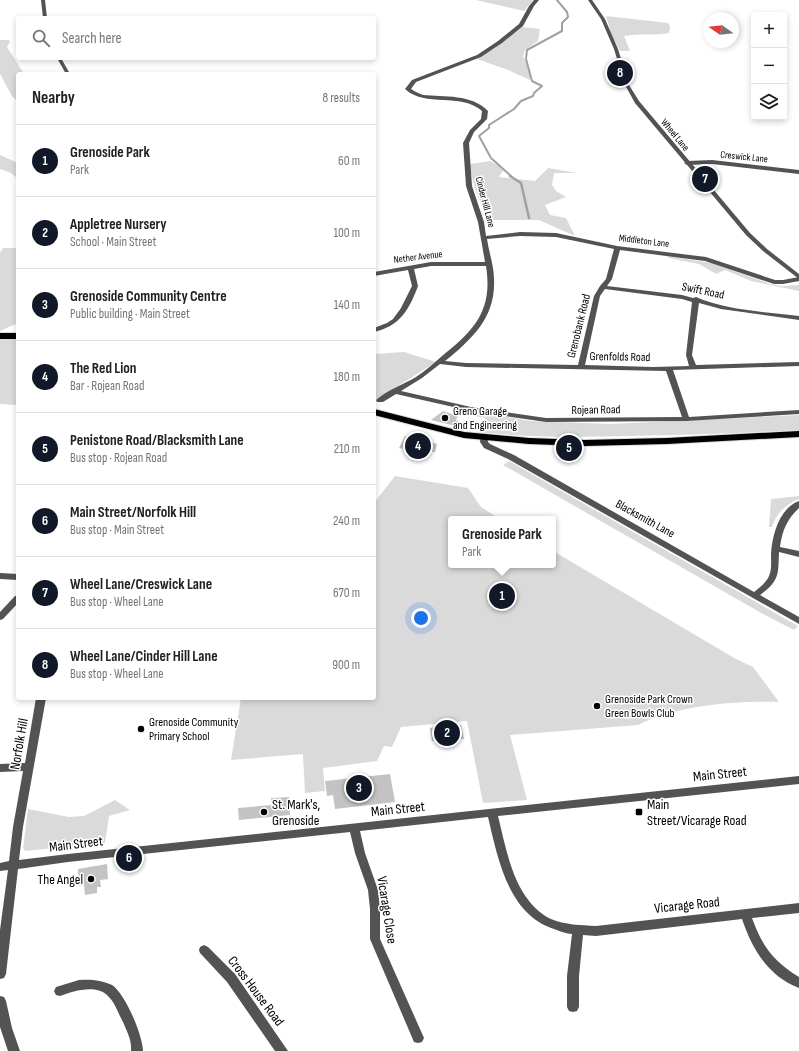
<!DOCTYPE html>
<meta charset="utf-8">
<style>
body{margin:0;font-family:"Sofia Sans Condensed",sans-serif;background:#f2f2f2;color:#202124}
.controls{position:absolute;right:12px;top:12px;display:grid;overflow:hidden;border-radius:4px;box-shadow:0 2px 6px #0003}
.controls button{width:36px;height:36px;display:grid;place-items:center;padding:0;border:0;border-bottom:1px solid #e0e0e0;background:#fff;color:#202124;font:20px sans-serif}
.compass{position:absolute;left:703px;top:12px;width:36px;height:36px;border-radius:50%;background:#fff;box-shadow:0 2px 6px #0003;rotate:284deg}
.you{position:absolute;left:421px;top:618px;width:14px;height:14px;margin:-10px;border:3px solid #fff;border-radius:50%;background:#1a73e8;box-shadow:0 0 0 6px #1a73e833}
.badge{display:grid;place-items:center;width:26px;height:26px;border-radius:50%;background:#111827;color:#fff;font-size:13px;font-weight:700}
.pin{position:absolute;translate:-50% -50%;border:2px solid #fff;box-shadow:0 1px 4px #0006}
.popup{position:absolute;left:448px;top:516px;width:108px;height:52px;box-sizing:border-box;display:grid;place-content:center;border-radius:4px;background:#fff;filter:drop-shadow(0 1px 3px #0005);font-size:13px;white-space:nowrap;color:#757577}
.popup b{font-size:15px;color:#202124}
.popup::after{content:'';position:absolute;left:50%;top:100%;margin-left:-8px;border:8px solid transparent;border-top-color:#fff}
.list{margin:0;padding:0;list-style:none}
h2{display:flex;justify-content:space-between;align-items:center;height:52px;margin:0;padding:0 16px;font-size:17px}
h2 small{font-size:13px;font-weight:400;color:#757577}
.list li{display:grid;grid-template-columns:26px 1fr auto;gap:12px;align-items:center;box-sizing:border-box;height:72px;padding:0 16px;border-top:1px solid #e0e0e0}
.list b{display:block;font-size:15px;white-space:nowrap}
.list p{margin:0;font-size:13px;white-space:nowrap;color:#757577}
.list em{font-size:13px;font-style:normal;color:#757577}
.icon{flex:none;width:22px;height:22px;fill:none;stroke:currentColor;stroke-width:2;stroke-linecap:round;stroke-linejoin:round}
.map{position:relative;flex:none;width:799px;height:1051px;overflow:hidden}
.search{position:absolute;background:#fff;box-shadow:0 2px 6px #0003;left:16px;top:16px;width:360px;height:44px;display:flex;align-items:center;gap:10px;box-sizing:border-box;padding:0 14px;border-radius:4px;color:#757577;font-size:15px}
.panel{position:absolute;background:#fff;box-shadow:0 2px 6px #0003;left:16px;top:72px;width:360px;height:628px;border-radius:4px}
.map>svg:first-child{display:block}
.green{fill:#dadada}
.lines{fill:none;stroke-linecap:round;stroke-linejoin:round}
.stream-far1{stroke:#a1a1a1;stroke-width:2}
.stream{stroke:#a1a1a1;stroke-width:2.5}
.building{fill:#c3c3c3}
.trunk-casing{stroke:#dbdbdb;stroke-width:2}
.minor{fill:#535353;fill-rule:evenodd}
.tertiary{fill:#535353;fill-rule:evenodd}
.trunk{fill:#000;fill-rule:evenodd}
.poi-dot{fill:#000;stroke:#fff;stroke-width:1.5}
.labels{text-anchor:middle;dominant-baseline:central;stroke-width:3;stroke-linejoin:round;paint-order:stroke}
.far-street-label{font-size:10px;fill:#000;stroke:#fff}
.street-label{font-size:12px;fill:#000;stroke:#fff}
.poi-label{font-size:12px;fill:#000;stroke:#fff;text-anchor:start}
.near-street-label{font-size:14px;fill:#000;stroke:#fff}
.near-poi-label{font-size:14px;fill:#000;stroke:#fff;text-anchor:start}
</style>
<div class="map">
<svg width="799" height="1051" viewBox="0 0 799 1051">
<rect width="100%" height="100%" fill="#fff"/>
<path class="green" d="M476,0h57l-9,11z
M606,16l62,7 2,3 -1,7c-15,3 -30,0 -45,3l6,15h-10l-8,-15z
M522,27l18,2 -2,12 -13,9 -2,6 7,15v9l-22,-10 -31,-11 18,-11z
M0,40h9l1,2 -3,5 17,27h-6v28l-6,-6 -12,-22z
M0,155l18,8v16l-7,-6 -11,-4z
M490,161l14,8 -5,8 36,4 13,-13 29,5h-23l-2,12 4,6 10,6 -21,8 5,10 16,3 9,18 -36,-16h-50c-9,-18 -17,-35 -19,-56z
M3,248h15v75l-18,8v-78z
M667,256l45,7 58,21 12,2 17,-1v6l-48,-10 -26,-11 -9,4 -17,-10 -30,-6z
M0,338l18,1v66l-18,-1z
M404,352l32,10 -62,39v-47z
M464,410l67,11 80,3 188,-9v15c-56,3 -112,5 -168,6 -50,1 -101,2 -152,-4l6,-14 -20,-4z
M509,461l289,165 -4,4 -31,-16 -260,-149z
M395,476l73,12 13,19 19,12h-49v46h102v-14l183,108 17,8 26,35c-45,-1 -101,3 -141,23l-128,10 17,65 -44,3 -16,-82 -66,6 -9,20 -8,-1 -7,15 -54,7 2,23 -20,2 -2,-39 -72,6 10,-62h133v-195z
M799,496v3c-13,5 -23,15 -27,28h-3l2,-28z
M115,800l15,10 -21,6 -4,27 -80,8 -2,-3 5,-39 41,8 15,-1z"/>
<g class="lines">
<path class="stream-far1" d="M512,177l-21,-19 -12,-22 10,-8v-3l25,-16 7,-8 12,-5 1,-3 8,-7 -10,-5 -6,-22 1,-9 35,-19v-8l6,-6 -1,-5 -10,-12"/>
<path class="stream" d="M510,176l11,7 8,35"/>
</g>
<path class="building" d="M443,411l15,5 -2,4 12,9 -37,-9z
M405,436l32,8 -2,8 -16,-2 -3,5 -8,-2 1,-3 -10,-2z
M461,725l3,14 -32,2 -2,-13z
M390,774l5,28 -60,7 -2,-14 -6,1 -2,-15z
M289,797l1,18 -51,5 -1,-12 34,-3 -1,-7z
M107,864l1,15 -8,1 1,7h-4v6l-12,2 -1,-10 -5,1 -1,-17z"/>
<g class="lines">
<g class="trunk-casing">
<path id="trunk" d="M0,333h18v6h-18z
M374,409l90,23 65,6 55,2 83,-2 132,-7v6l-132,7 -83,2 -55,-2 -65,-6 -90,-23z"/>
</g>
<path class="minor" d="M41,0h4l2,18h-4z
M534,0h5l-5,6 -11,20 -21,17 -21,14 -65,25 -5,7 5,3 7,3c21,2 49,-1 65,16l-1,8 -13,13 -5,11 3,43 12,36 2,14 34,-4 36,1 61,13 89,11 69,23h8l16,-3v4l-16,3h-9l-69,-23 -85,-11 -8,29 -5,7 75,9 11,3 3,-1c28,13 71,15 103,19v4l-78,-11 -22,-6 -7,52 4,10 103,-3v4l-126,4 16,47 110,-7v4l-113,7 -140,1 -75,-11 -75,-17 -13,8h-6l-1,-2c10,-9 28,-16 40,-23 9,-6 18,-14 26,-21 33,-26 51,-46 44,-90h-55l-17,3 4,17c-9,24 -18,40 -44,46v-4l13,-5 6,-4 8,-11 11,-22 -4,-16 -34,6v-4l57,-10h54l-7,-40 -12,-36 -3,-43 7,-13 11,-11 1,-8c-21,-19 -57,-3 -77,-22l7,-9 65,-25 21,-14 21,-17 10,-18zM520,236l36,1 58,12 -8,30 -6,7 -6,10 -16,69 -112,-2 -21,-2c27,-22 51,-44 49,-82 0,-13 -5,-26 -7,-40zM605,289l77,10 10,3 -6,53 3,11 -36,1 -68,-2 15,-69zM440,364l26,3 200,4 16,46 -136,1 -75,-11 -70,-16 21,-13z
M57,58h4l9,16h-4z
M712,160l87,10v4l-87,-10 -25,1 -3,-2 3,-2z
M481,435h6l1,7 2,2 24,11 240,137c6,-5 12,-9 15,-16 3,-6 2,-15 2,-22 1,-18 8,-46 28,-53v7c-12,11 -17,23 -19,39l19,4v6l-20,-5c-1,23 1,28 -19,43l39,22v7l-291,-165 -24,-11 -4,-6z
M0,573l18,1v6l-18,-1z
M18,595v8l-15,16 -3,1v-8l15,-16z
M36,698h10l-23,129 -4,33 49,-6 731,-78v8l-301,32c9,36 16,84 53,103 14,6 30,6 45,7l203,-23v10l-47,5c10,28 21,43 47,59v11c-31,-12 -47,-39 -57,-69l-146,17 -13,-1 -4,41v31l-2,4 -4,1 -4,-1 -2,-4v-31l5,-42c-6,0 -12,-3 -18,-5 -46,-15 -56,-70 -66,-112l-128,14 5,22 13,37 2,19v30l44,99 -2,4 -4,1 -4,-1 -44,-103v-30l-2,-19 -13,-37 -5,-21 -282,30 -50,7 -12,105 -2,4 -4,1v-49l8,-60 -8,1v-8l9,-2 4,-34 10,-56 -23,1v-8l25,-1z
M204,945l4,2 27,27 53,77h-13l-48,-69 -27,-29 -1,-3 1,-3z
M79,980c11,-1 23,0 33,5 13,8 31,51 31,66h-12c1,-11 -4,-19 -8,-29 -5,-9 -8,-20 -16,-27 -12,-11 -34,-4 -47,1l-4,-1 -2,-4 2,-4z
M0,996l4,1 2,4 6,27 8,23h-12l-8,-24z"/>
<path class="tertiary" d="M588,0h4l13,19 13,30 11,36 10,16 111,132 17,16 32,25v5l-36,-28 -17,-16 -111,-132 -10,-18 -11,-36 -13,-30z"/>
<use href="#trunk" class="trunk"/>
</g>
<g class="poi-dot">
<circle cx="445" cy="418" r="4"/>
<circle cx="597" cy="706" r="4"/>
<circle cx="141" cy="729" r="4"/>
<circle cx="264" cy="812" r="4"/>
<rect x="635" y="808" width="8" height="8" rx="2"/>
<circle cx="91" cy="879" r="4"/>
</g>
<g class="labels">
<g class="far-street-label">
<text transform="translate(675 135) rotate(50)">Wheel Lane</text>
<text transform="translate(744 157) rotate(6)">Creswick Lane</text>
<text transform="translate(485 202) rotate(75)">Cinder Hill Lane</text>
<text transform="translate(644 241) rotate(7)">Middleton Lane</text>
<text transform="translate(418 257) rotate(-7)">Nether Avenue</text>
</g>
<g class="street-label">
<text transform="translate(703 291) rotate(12)">Swift Road</text>
<text transform="translate(579 326) rotate(-76)">Grenobank Road</text>
<text transform="translate(620 357) rotate(1)">Grenfolds Road</text>
<text transform="translate(596 410) rotate(-1)">Rojean Road</text>
<text transform="translate(645 519) rotate(29)">Blacksmith Lane</text>
</g>
<g class="poi-label">
<text x="453" y="411">Greno Garage<tspan x="453" dy="14">and Engineering</tspan></text>
<text x="605" y="699">Grenoside Park Crown<tspan x="605" dy="14">Green Bowls Club</tspan></text>
<text x="149" y="722">Grenoside Community<tspan x="149" dy="14">Primary School</tspan></text>
</g>
<g class="near-street-label">
<text transform="translate(19 744) rotate(-80)">Norfolk Hill</text>
<text transform="translate(720 774) rotate(-6)">Main Street</text>
<text transform="translate(398 809) rotate(-6)">Main Street</text>
<text transform="translate(76 844) rotate(-7)">Main Street</text>
<text transform="translate(687 905) rotate(-6)">Vicarage Road</text>
<text transform="translate(387 910) rotate(81)">Vicarage Close</text>
<text transform="translate(256 991) rotate(53)">Cross House Road</text>
</g>
<g class="near-poi-label">
<text x="272" y="804">St. Mark's,<tspan x="272" dy="16">Grenoside</tspan></text>
<text x="647" y="804">Main<tspan x="647" dy="16">Street/Vicarage Road</tspan></text>
<text x="83" y="879" text-anchor="end">The Angel</text>
</g>
</g>
</svg>
<div class="controls">
<button>+</button>
<button>−</button>
<button><svg class="icon" aria-label="layers" viewBox="0 0 24 24"><path d="M12 4l9 5-9 5-9-5zM3 14l9 5 9-5"/></svg></button>
</div>
<svg class="compass" viewBox="-18 -18 36 36"><path d="M0-13l5 13h-10z" fill="#e53935"/><path d="M0 13l5-13h-10z" fill="#757577"/></svg>
<div class="you"></div>
<div class="pin badge" style="left:502px;top:596px">1</div>
<div class="popup"><b>Grenoside Park</b>Park</div>
<div class="pin badge" style="left:447px;top:733px">2</div>
<div class="pin badge" style="left:359px;top:788px">3</div>
<div class="pin badge" style="left:418px;top:446px">4</div>
<div class="pin badge" style="left:569px;top:448px">5</div>
<div class="pin badge" style="left:129px;top:858px">6</div>
<div class="pin badge" style="left:705px;top:179px">7</div>
<div class="pin badge" style="left:620px;top:73px">8</div>
<div class="search"><svg class="icon" aria-label="search" viewBox="0 0 24 24"><circle cx="10" cy="10" r="6"/><path d="M15 15l6 6"/></svg>Search here</div>
<section class="panel">
<h2>Nearby<small>8 results</small></h2>
<ul class="list">
<li><span class="badge">1</span><div><b>Grenoside Park</b><p>Park</p></div><em>60 m</em></li>
<li><span class="badge">2</span><div><b>Appletree Nursery</b><p>School · Main Street</p></div><em>100 m</em></li>
<li><span class="badge">3</span><div><b>Grenoside Community Centre</b><p>Public building · Main Street</p></div><em>140 m</em></li>
<li><span class="badge">4</span><div><b>The Red Lion</b><p>Bar · Rojean Road</p></div><em>180 m</em></li>
<li><span class="badge">5</span><div><b>Penistone Road/Blacksmith Lane</b><p>Bus stop · Rojean Road</p></div><em>210 m</em></li>
<li><span class="badge">6</span><div><b>Main Street/Norfolk Hill</b><p>Bus stop · Main Street</p></div><em>240 m</em></li>
<li><span class="badge">7</span><div><b>Wheel Lane/Creswick Lane</b><p>Bus stop · Wheel Lane</p></div><em>670 m</em></li>
<li><span class="badge">8</span><div><b>Wheel Lane/Cinder Hill Lane</b><p>Bus stop · Wheel Lane</p></div><em>900 m</em></li>
</ul>
</section>
</div>
